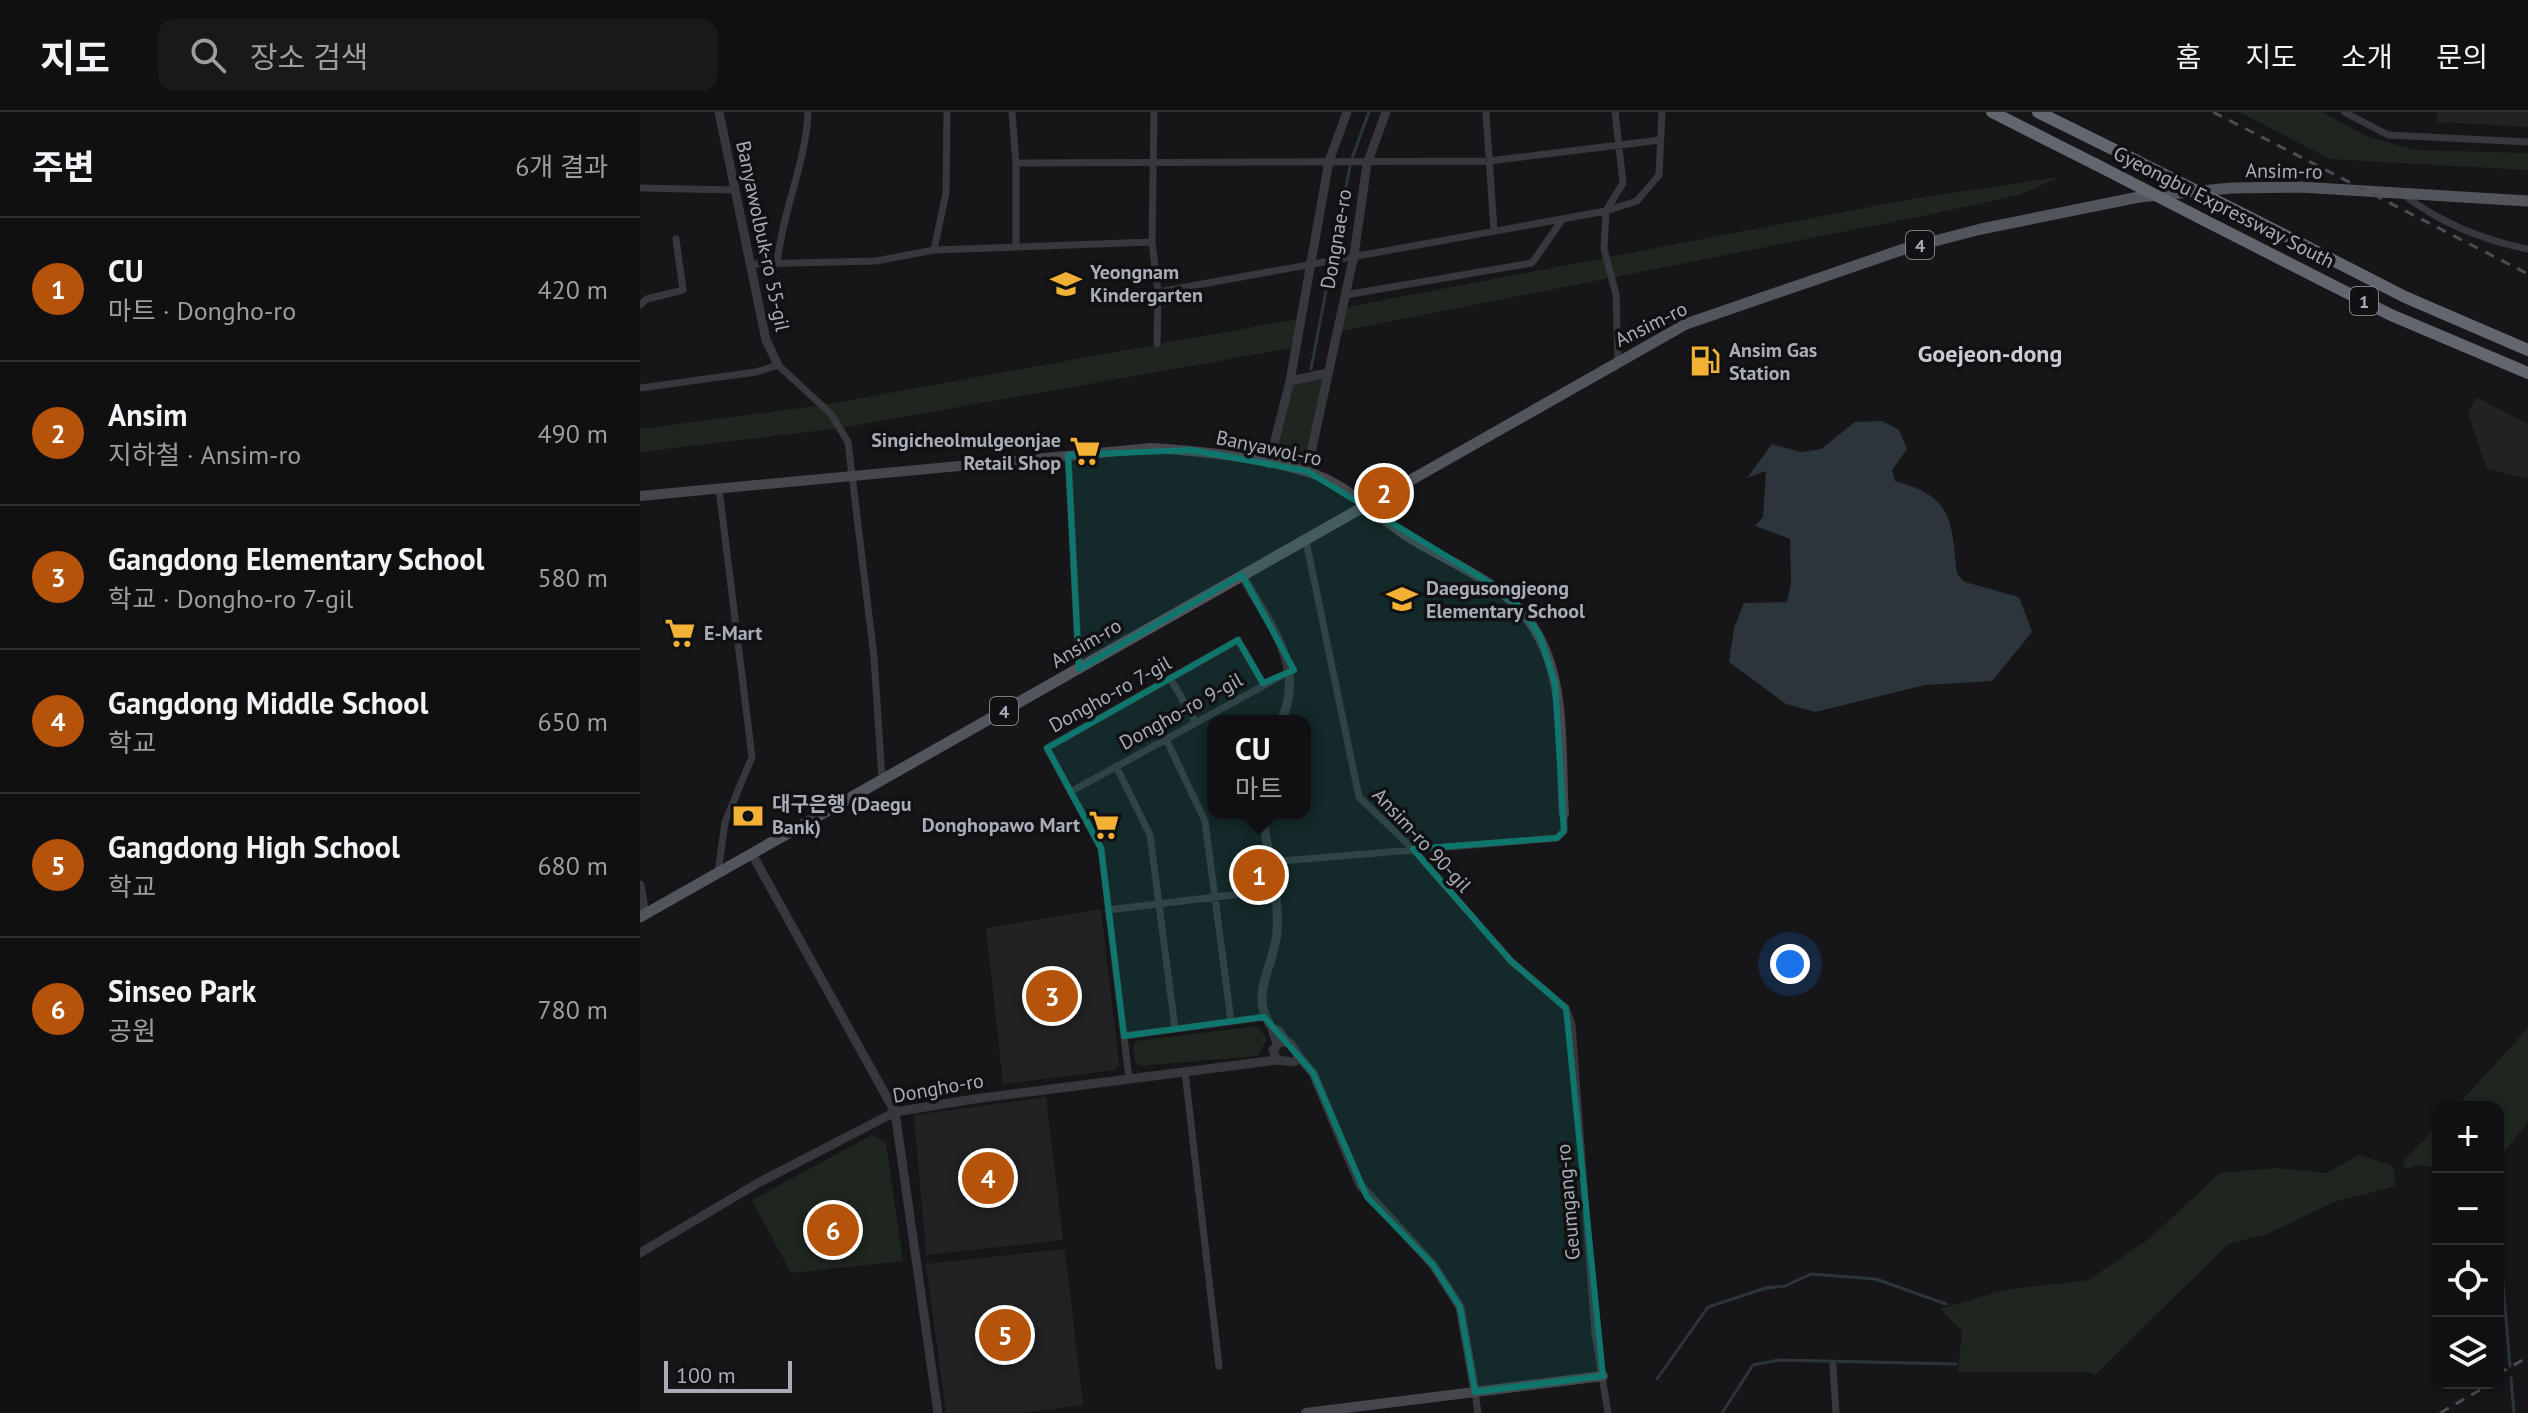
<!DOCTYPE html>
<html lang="ko">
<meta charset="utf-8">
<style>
body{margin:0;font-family:"PT Sans","Noto Sans KR",sans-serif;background:#19191b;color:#f1f3f6}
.controls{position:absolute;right:24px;bottom:24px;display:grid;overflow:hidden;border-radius:16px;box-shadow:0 2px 6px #0004}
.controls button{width:72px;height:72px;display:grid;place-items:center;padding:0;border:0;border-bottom:2px solid #303032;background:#101012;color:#f1f3f6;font:40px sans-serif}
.scale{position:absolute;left:24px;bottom:20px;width:128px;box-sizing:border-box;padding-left:8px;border:4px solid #a8adb8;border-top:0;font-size:22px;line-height:28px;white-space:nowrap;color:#a8adb8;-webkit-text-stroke:6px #111113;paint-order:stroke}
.you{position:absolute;left:1150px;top:852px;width:28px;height:28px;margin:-20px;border:6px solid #fff;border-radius:50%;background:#1a73e8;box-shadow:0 0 0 12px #1a73e833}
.badge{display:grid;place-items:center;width:52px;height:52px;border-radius:50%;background:#b45309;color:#fff;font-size:26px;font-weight:700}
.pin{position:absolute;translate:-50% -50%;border:4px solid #fff;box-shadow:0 2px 8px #0006}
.popup{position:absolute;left:567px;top:603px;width:104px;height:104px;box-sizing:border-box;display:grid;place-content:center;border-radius:16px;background:#101012;filter:drop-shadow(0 2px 6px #0005);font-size:26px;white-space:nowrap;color:#9c9d9f}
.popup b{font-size:30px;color:#f1f3f6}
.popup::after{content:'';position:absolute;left:50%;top:100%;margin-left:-16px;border:16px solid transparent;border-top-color:#101012}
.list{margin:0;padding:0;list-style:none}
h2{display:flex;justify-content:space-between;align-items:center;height:104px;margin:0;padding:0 32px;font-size:34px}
h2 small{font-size:26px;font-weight:400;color:#9c9d9f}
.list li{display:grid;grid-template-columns:52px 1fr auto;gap:24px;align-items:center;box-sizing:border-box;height:144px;padding:0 32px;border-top:2px solid #303032}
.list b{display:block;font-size:30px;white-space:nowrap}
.list p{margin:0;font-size:26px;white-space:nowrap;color:#9c9d9f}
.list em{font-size:26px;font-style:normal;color:#9c9d9f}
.icon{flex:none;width:44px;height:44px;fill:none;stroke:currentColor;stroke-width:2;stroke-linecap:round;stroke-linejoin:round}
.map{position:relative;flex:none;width:1888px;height:1301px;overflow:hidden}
header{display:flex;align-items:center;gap:48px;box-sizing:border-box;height:112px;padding:0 40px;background:#101012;border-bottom:2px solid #303032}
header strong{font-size:38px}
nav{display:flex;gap:44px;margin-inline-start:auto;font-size:28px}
.search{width:560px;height:72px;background:#19191b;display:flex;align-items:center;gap:20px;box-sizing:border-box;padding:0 28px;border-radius:16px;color:#9c9d9f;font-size:30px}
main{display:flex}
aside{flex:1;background:#101012}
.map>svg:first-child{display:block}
.built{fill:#222225}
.green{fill:#1e261f}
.water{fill:#2c353c}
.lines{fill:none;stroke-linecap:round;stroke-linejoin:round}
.stream{stroke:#2c353c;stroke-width:3}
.minor{stroke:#37383d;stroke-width:7}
.tertiary{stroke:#37383d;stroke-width:9}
.secondary{stroke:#45474d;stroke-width:10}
.primary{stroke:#53555c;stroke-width:11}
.motorway{stroke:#63666e;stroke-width:12}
.rail{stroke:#4a4c52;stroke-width:3;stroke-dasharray:10 8;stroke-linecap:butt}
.motorway-bridge{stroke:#63666e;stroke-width:12}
.marked{fill:#0f766e;fill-opacity:0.2;stroke:#0f766e;stroke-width:6;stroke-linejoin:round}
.labels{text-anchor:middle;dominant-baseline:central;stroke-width:7;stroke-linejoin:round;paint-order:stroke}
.shield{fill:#111113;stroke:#7b7e86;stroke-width:2}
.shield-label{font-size:18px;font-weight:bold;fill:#a8adb8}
.street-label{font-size:20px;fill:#a8adb8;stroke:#111113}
.poi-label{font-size:20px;font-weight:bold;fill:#a8adb8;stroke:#111113;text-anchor:start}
.quarter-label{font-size:24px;font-weight:bold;fill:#c9ccd4;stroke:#111113}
</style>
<header>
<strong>지도</strong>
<div class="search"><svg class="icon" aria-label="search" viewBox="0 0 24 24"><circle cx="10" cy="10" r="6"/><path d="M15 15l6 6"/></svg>장소 검색</div>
<nav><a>홈</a><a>지도</a><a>소개</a><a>문의</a></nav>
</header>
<main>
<aside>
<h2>주변<small>6개 결과</small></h2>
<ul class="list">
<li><span class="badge">1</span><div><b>CU</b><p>마트 · Dongho-ro</p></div><em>420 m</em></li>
<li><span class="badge">2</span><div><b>Ansim</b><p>지하철 · Ansim-ro</p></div><em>490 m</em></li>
<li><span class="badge">3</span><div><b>Gangdong Elementary School</b><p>학교 · Dongho-ro 7-gil</p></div><em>580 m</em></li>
<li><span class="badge">4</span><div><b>Gangdong Middle School</b><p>학교</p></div><em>650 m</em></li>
<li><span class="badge">5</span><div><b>Gangdong High School</b><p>학교</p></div><em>680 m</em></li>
<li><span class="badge">6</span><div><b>Sinseo Park</b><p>공원</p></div><em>780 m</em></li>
</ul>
</aside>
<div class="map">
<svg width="1888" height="1301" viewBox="0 0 1888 1301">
<rect width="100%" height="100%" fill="#161618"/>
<path class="built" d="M1796,0h92v15l-91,-5z
M1836,285l52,27v55l-41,-10 -19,-56z
M461,797l18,155 -4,6 -112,14 -17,-156z
M406,985l17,143 -137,15 -12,-140z
M425,1137l18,156 -60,8h-77l-20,-149z"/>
<path class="green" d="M1599,0h83l44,24 49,14 113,3v17l-198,-11z
M1420,65l-41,18 -101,22 -581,115 5,-24 575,-110z
M662,206l-5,29 -456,81 -201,24v-23l183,-24z
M688,261l-21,98 -38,-7 21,-83z
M618,914l9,14 -10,16 -117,10 -5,-4 -2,-16 3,-5z
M1888,916v94l-30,37v-52h-42z
M1798,1012v44l-20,-3 -12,4 -3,-7z
M232,1023l14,7 17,119 -112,12 -39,-73z
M1719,1043l34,11 3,20 -62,16 -67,32 -39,10 -133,131 -6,-3h-131l4,-41 -22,-22 64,-19 85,-10 61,-42 70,-65 56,-5 50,5z"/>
<path class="water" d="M1242,309l17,9 8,19 -15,21 3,11c59,16 56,39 62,93l8,8 54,15 13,35 -40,49 -67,4 -110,27 -29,-8 -57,-42 5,-34 10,-25 43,-1 4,-19 -1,-44 -35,-13 8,-9 3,-46 -19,7 25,-34 29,8 20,-3 34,-27z"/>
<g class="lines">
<path class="stream" d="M671,257l40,-208 18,-49
M1858,1112l12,142
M1871,1266l3,35
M1017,1267l51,-72 58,-19 19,-2 26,-12 65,5 70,25
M1082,1301l31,-48 26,-5 177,4"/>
<path class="minor" d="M372,0l4,51
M846,0l8,119
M1704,0l44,23 140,7
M0,76l95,2
M1764,83c38,29 78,45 124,54
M966,99l31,-10 22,-26 3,-63
M966,99l17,-28 -8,-71
M512,130l2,-130
M376,133v-82l473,-2 171,-21
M294,138l218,-8 6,50 -1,52
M111,152l125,-3 58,-11 12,-57 1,-81
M137,152c5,-52 29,-101 31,-152
M518,180l448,-81 -2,38 12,45 2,66
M705,183l187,-32 30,-43
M0,193l7,-6 36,-9 -7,-51
M0,276l116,-16 22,-7 53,49 17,28 26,215 8,122
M428,343l11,213
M666,429l53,256 54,52 98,112 55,47 6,17 23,309 13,79
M530,566l25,43
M526,627l39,82 26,200
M476,654l34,69 25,193
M432,679l218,-120
M629,750l288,-24 7,-7v-17
M78,761l7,-51 27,-65 -33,-269
M468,798l165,-20
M484,924l140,-19
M545,960l34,294
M489,966l-28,-230 -54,-100 191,-108 25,43
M1193,1254l3,47
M835,1280l3,21"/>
<path class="tertiary" d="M79,0l47,228 12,25
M650,269l38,-8
M629,352l21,-83 39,-220 18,-49
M667,359l47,-216 13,-91 19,-52
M602,463c26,48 65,91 39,146
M622,701c5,38 18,81 15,119 -3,37 -29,61 -5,96
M112,742l143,258 43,301
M0,773l5,30
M640,930l10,1 10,15 -6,4 -17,-2 -4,-10z
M637,932l-5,-16 7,3 8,11
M660,946l13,15 47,112 73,80 27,42 15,85
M0,1141l118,-70 137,-71 79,-13 303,-39"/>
<path class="secondary" d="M0,384l511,-48c52,3 108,9 157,24 38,11 64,41 96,62 47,31 106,48 134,101 29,51 22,122 26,179
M666,1301l297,-37"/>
<path class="primary" d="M0,805l1046,-593 218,-75 77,-20 158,-32 93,-9 68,-1 228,14"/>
<path class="motorway" d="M1352,0l103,52
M1398,0l99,49
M1605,103l160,82 123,53
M1564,108l187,95 137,58"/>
<path class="rail" d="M1573,0l315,162
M1858,1262l30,-17
M1800,1301l52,-30"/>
<path class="motorway-bridge" d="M1497,49l108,54
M1455,52l109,56"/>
</g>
<path class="marked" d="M552,338l115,21 185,113 31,26 17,26 15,47 9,148 -7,7 -144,11 98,112 55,47 37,368 -128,16 -15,-85 -27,-42 -66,-68 -54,-124 -49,-56 -140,19 -23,-188 -54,-100 191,-108 25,43 31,-13 -52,-95 -163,94 -11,-214z"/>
<defs>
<g id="school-bare" transform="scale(2.4)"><path d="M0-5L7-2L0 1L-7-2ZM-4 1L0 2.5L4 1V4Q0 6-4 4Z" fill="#f2b134" stroke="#111113" stroke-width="2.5" paint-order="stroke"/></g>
<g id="fuel-bare" transform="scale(2.4)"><path d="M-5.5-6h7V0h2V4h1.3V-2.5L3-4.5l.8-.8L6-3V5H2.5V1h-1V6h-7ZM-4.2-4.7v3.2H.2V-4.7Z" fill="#f2b134" stroke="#111113" stroke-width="2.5" paint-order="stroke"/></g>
<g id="supermarket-bare" transform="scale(2.4)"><path d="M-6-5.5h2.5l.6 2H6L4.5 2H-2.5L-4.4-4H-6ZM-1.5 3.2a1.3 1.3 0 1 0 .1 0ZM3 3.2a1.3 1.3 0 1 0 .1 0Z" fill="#f2b134" stroke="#111113" stroke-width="2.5" paint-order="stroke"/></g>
<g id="bank-bare" transform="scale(2.4)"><path d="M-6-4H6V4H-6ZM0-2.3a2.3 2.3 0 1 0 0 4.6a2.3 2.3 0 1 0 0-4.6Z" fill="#f2b134" stroke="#111113" stroke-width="2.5" paint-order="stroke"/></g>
</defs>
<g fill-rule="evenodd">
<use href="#school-bare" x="426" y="172"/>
<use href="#fuel-bare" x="1065" y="249"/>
<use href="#supermarket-bare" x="445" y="339"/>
<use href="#school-bare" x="762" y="487"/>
<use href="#supermarket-bare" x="40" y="521"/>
<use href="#bank-bare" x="108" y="704"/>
<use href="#supermarket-bare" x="464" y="713"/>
</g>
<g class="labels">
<g class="shield">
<rect x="1266" y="119" width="28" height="28" rx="6"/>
<rect x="1710" y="175" width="28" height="28" rx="6"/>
<rect x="350" y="585" width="28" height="28" rx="6"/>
</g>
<g class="shield-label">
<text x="1280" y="133">4</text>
<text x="1724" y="189">1</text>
<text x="364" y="599">4</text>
</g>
<g class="street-label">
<text transform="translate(1644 59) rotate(1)">Ansim-ro</text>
<text transform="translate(1584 95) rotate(27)">Gyeongbu Expressway South</text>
<text transform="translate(123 124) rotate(78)">Banyawolbuk-ro 55-gil</text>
<text transform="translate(696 127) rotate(-80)">Dongnae-ro</text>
<text transform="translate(1011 212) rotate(-26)">Ansim-ro</text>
<text transform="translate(629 336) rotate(12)">Banyawol-ro</text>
<text transform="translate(446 531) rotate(-30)">Ansim-ro</text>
<text transform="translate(470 582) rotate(-29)">Dongho-ro 7-gil</text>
<text transform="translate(541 599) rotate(-29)">Dongho-ro 9-gil</text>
<text transform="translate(782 728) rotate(47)">Ansim-ro 90-gil</text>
<text transform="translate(298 976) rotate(-10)">Dongho-ro</text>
<text transform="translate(928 1090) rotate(-95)">Geumgang-ro</text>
</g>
<g class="poi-label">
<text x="450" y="160">Yeongnam<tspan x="450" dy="23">Kindergarten</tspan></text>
<text x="1089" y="238">Ansim Gas<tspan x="1089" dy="23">Station</tspan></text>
<text x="421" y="328" text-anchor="end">Singicheolmulgeonjae<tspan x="421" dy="23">Retail Shop</tspan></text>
<text x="786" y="476">Daegusongjeong<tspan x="786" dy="23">Elementary School</tspan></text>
<text x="64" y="521">E-Mart</text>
<text x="132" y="692">대구은행 (Daegu<tspan x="132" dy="23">Bank)</tspan></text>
<text x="440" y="713" text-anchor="end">Donghopawo Mart</text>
</g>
<g class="quarter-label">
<text x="1350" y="241">Goejeon-dong</text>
</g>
</g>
</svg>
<div class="controls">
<button>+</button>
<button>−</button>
<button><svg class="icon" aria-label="locate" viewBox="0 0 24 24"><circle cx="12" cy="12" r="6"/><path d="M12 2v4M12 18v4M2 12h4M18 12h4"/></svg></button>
<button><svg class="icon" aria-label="layers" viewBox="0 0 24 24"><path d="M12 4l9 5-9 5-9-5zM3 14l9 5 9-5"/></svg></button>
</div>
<div class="scale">100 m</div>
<div class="you"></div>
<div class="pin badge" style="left:619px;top:763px">1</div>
<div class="popup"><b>CU</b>마트</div>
<div class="pin badge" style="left:744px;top:381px">2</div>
<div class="pin badge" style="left:412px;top:884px">3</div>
<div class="pin badge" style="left:348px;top:1066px">4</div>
<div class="pin badge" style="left:365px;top:1223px">5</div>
<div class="pin badge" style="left:193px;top:1118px">6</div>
</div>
</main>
